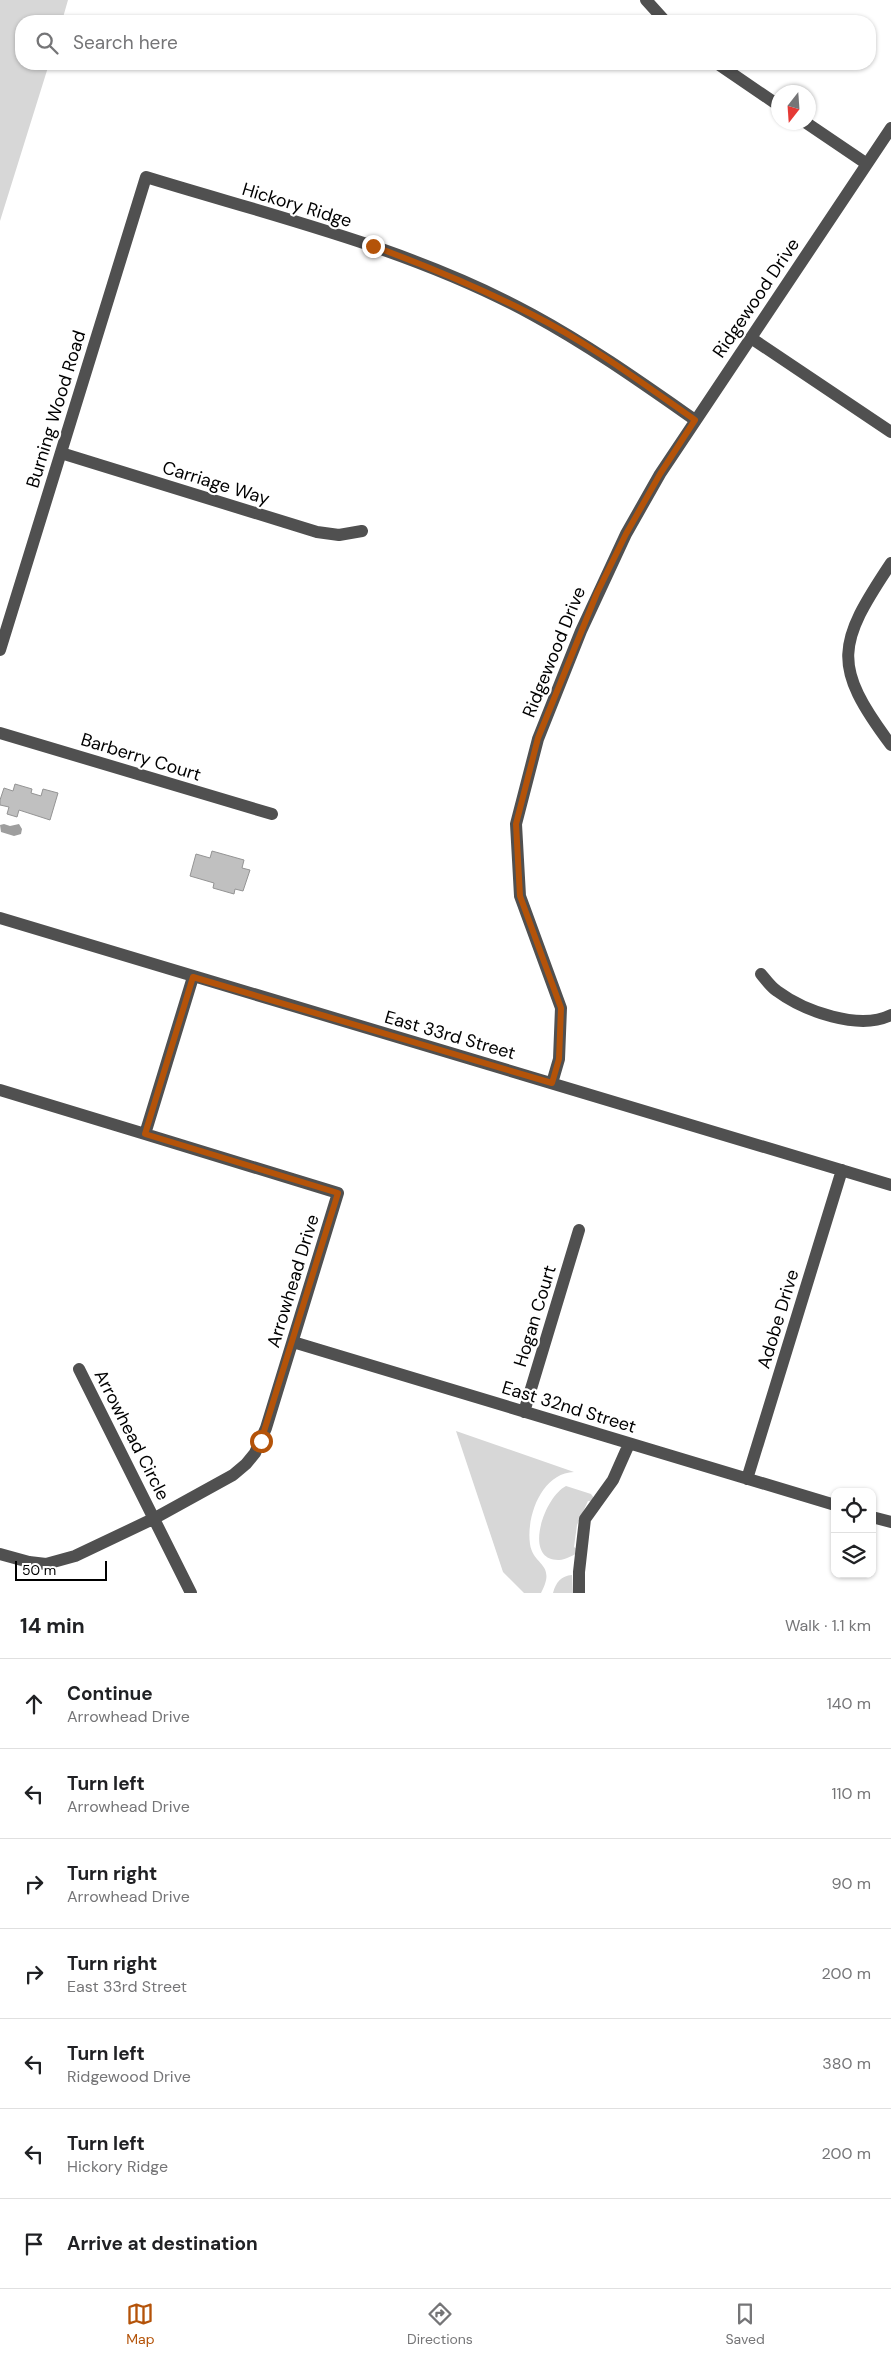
<!DOCTYPE html>
<meta charset="utf-8">
<style>
body{margin:0;font-family:"DM Sans",sans-serif;background:#f6f6f6;color:#202124}
.controls{position:absolute;right:15px;bottom:15px;display:grid;overflow:hidden;border-radius:10px;box-shadow:0 1px 4px #0004}
.controls button{width:45px;height:45px;display:grid;place-items:center;padding:0;border:0;border-bottom:1px solid #e0e0e0;background:#fff;color:#202124;font:25px sans-serif}
.compass{position:absolute;left:771px;top:85px;width:45px;height:45px;border-radius:50%;background:#fff;box-shadow:0 1px 4px #0004;rotate:197deg}
.scale{position:absolute;left:15px;bottom:12px;width:92px;box-sizing:border-box;padding-left:5px;border:2px solid #000;border-top:0;font-size:14px;line-height:18px;white-space:nowrap;color:#000;-webkit-text-stroke:4px #fff;paint-order:stroke}
.stop{position:absolute;width:15px;height:15px;margin:-11px;border:4px solid #b45309;border-radius:50%;background:#fff}
.stop.end{background:#b45309;border-color:#fff;box-shadow:0 1px 5px #0008}
.list{margin:0;padding:0;list-style:none}
h2{display:flex;justify-content:space-between;align-items:center;height:65px;margin:0;padding:0 20px;font-size:21px}
h2 small{font-size:16px;font-weight:400;color:#757577}
.list li{display:grid;grid-template-columns:32px 1fr auto;gap:15px;align-items:center;box-sizing:border-box;height:90px;padding:0 20px;border-top:1px solid #e0e0e0}
.list b{display:block;font-size:19px;white-space:nowrap}
.list p{margin:0;font-size:16px;white-space:nowrap;color:#757577}
.list em{font-size:16px;font-style:normal;color:#757577}
.icon{flex:none;width:28px;height:28px;fill:none;stroke:currentColor;stroke-width:2;stroke-linecap:round;stroke-linejoin:round}
.map{position:relative;flex:none;width:891px;height:1593px;overflow:hidden}
.search{position:absolute;background:#fff;box-shadow:0 1px 4px #0004;left:15px;right:15px;top:15px;height:55px;display:flex;align-items:center;gap:12px;box-sizing:border-box;padding:0 18px;border-radius:20px;color:#757577;font-size:19px}
.sheet{height:695px;background:#fff}
nav{display:flex;justify-content:space-around;align-items:center;box-sizing:border-box;height:70px;border-top:1px solid #e0e0e0;background:#fff;font-size:14px;color:#757577}
nav a{display:grid;justify-items:center;gap:2px}
nav .on{color:#b45309}
.map>svg:first-child{display:block}
.green{fill:#d7d7d7}
.water{fill:#9e9e9e}
.building{fill:#c0c0c0;stroke:#949494}
.lines{fill:none;stroke-linecap:round;stroke-linejoin:round}
.minor{stroke:#505050;stroke-width:12}
.route{stroke:#b45309;stroke-width:6}
.labels{text-anchor:middle;dominant-baseline:central;stroke-width:4.5;stroke-linejoin:round;paint-order:stroke}
.street-label{font-size:18px;fill:#000;stroke:#fff}
</style>
<div class="map">
<svg width="891" height="1593" viewBox="0 0 891 1593">
<rect width="100%" height="100%" fill="#fff"/>
<path class="green" d="M0,0h68l-6,21h-41v43h28l-49,157z
M456,1431l118,41c-32,1 -48,44 -44,72 3,22 27,19 11,49h-17l-21,-21z
M566,1486l25,8 6,8 -9,-1 -11,24 -3,22 7,5c-7,2 -15,8 -22,8 -37,1 -15,-63 7,-74z
M572,1575l1,18h-20c3,-11 8,-17 19,-18z"/>
<path class="water" d="M4,824l6,2 9,-2 3,5 -1,5 -7,2 -13,-4 -1,-7z"/>
<path class="building" d="M15,784l17,5 -1,4 10,3 2,-7 15,4 -8,27 -31,-10 -2,7 -10,-3 2,-7 -9,-2v-5l4,-12 9,3z
M212,851l32,9 -2,8 8,2 -7,21 -8,-2 -1,5 -21,-6 1,-5 -24,-7 6,-22 14,4z"/>
<g class="lines">
<path class="minor" d="M646,0l19,21
M718,64l60,41
M805,122l62,42
M751,338l140,94
M61,453l256,79 22,3 23,-4
M891,563c-54,81 -60,102 0,182
M0,650l146,-473c130,40 267,72 387,138 57,31 109,68 162,105
M0,733l272,81
M0,918l891,267
M761,974c5,6 10,13 16,17 27,20 82,40 114,24
M552,1083l7,-24 2,-51 -41,-112 -4,-72 22,-85 43,-108 45,-97 34,-60 231,-346
M0,1090l145,44
M293,1342l542,163
M79,1369l112,224
M524,1412l55,-182
M747,1479l95,-309
M872,1517l19,5
M0,1554l29,8 17,2 29,-8 80,-38 78,-43 13,-11 9,-11 11,-25 72,-235 -193,-59 48,-157
M579,1593v-21l6,-53 28,-39 16,-36"/>
</g>
<g class="lines">
<path class="route" d="M261,1441l77,-248 -193,-59 48,-157 359,106 7,-24 2,-51 -41,-112 -4,-72 22,-86 59,-145 29,-59 34,-60 35,-54c-53,-37 -106,-77 -164,-106 -51,-26 -104,-48 -158,-68"/>
</g>
<g class="labels">
<g class="street-label">
<text transform="translate(297 205) rotate(17)">Hickory Ridge</text>
<text transform="translate(756 298) rotate(-56)">Ridgewood Drive</text>
<text transform="translate(56 409) rotate(-73)">Burning Wood Road</text>
<text transform="translate(216 483) rotate(17)">Carriage Way</text>
<text transform="translate(554 652) rotate(-68)">Ridgewood Drive</text>
<text transform="translate(141 757) rotate(17)">Barberry Court</text>
<text transform="translate(450 1035) rotate(16)">East 33rd Street</text>
<text transform="translate(293 1281) rotate(-73)">Arrowhead Drive</text>
<text transform="translate(535 1316) rotate(-73)">Hogan Court</text>
<text transform="translate(778 1319) rotate(-73)">Adobe Drive</text>
<text transform="translate(569 1407) rotate(17)">East 32nd Street</text>
<text transform="translate(132 1435) rotate(63)">Arrowhead Circle</text>
</g>
</g>
</svg>
<div class="controls">
<button><svg class="icon" aria-label="locate" viewBox="0 0 24 24"><circle cx="12" cy="12" r="6"/><path d="M12 2v4M12 18v4M2 12h4M18 12h4"/></svg></button>
<button><svg class="icon" aria-label="layers" viewBox="0 0 24 24"><path d="M12 4l9 5-9 5-9-5zM3 14l9 5 9-5"/></svg></button>
</div>
<svg class="compass" viewBox="-18 -18 36 36"><path d="M0-13l5 13h-10z" fill="#e53935"/><path d="M0 13l5-13h-10z" fill="#757577"/></svg>
<div class="scale">50 m</div>
<div class="stop" style="left:261px;top:1441px"></div>
<div class="stop end" style="left:373px;top:246px"></div>
<div class="search"><svg class="icon" aria-label="search" viewBox="0 0 24 24"><circle cx="10" cy="10" r="6"/><path d="M15 15l6 6"/></svg>Search here</div>
</div>
<section class="sheet">
<h2>14 min<small>Walk · 1.1 km</small></h2>
<ul class="list">
<li><svg class="icon" aria-label="ahead" viewBox="0 0 24 24"><path d="M12 20V5M6 11l6-6 6 6"/></svg><div><b>Continue</b><p>Arrowhead Drive</p></div><em>140 m</em></li>
<li><svg class="icon" aria-label="left" viewBox="0 0 24 24"><path d="M17 20v-9H6M10 6l-5 5 5 5"/></svg><div><b>Turn left</b><p>Arrowhead Drive</p></div><em>110 m</em></li>
<li><svg class="icon" aria-label="right" viewBox="0 0 24 24"><path d="M7 20v-9h11M14 6l5 5-5 5"/></svg><div><b>Turn right</b><p>Arrowhead Drive</p></div><em>90 m</em></li>
<li><svg class="icon" aria-label="right" viewBox="0 0 24 24"><path d="M7 20v-9h11M14 6l5 5-5 5"/></svg><div><b>Turn right</b><p>East 33rd Street</p></div><em>200 m</em></li>
<li><svg class="icon" aria-label="left" viewBox="0 0 24 24"><path d="M17 20v-9H6M10 6l-5 5 5 5"/></svg><div><b>Turn left</b><p>Ridgewood Drive</p></div><em>380 m</em></li>
<li><svg class="icon" aria-label="left" viewBox="0 0 24 24"><path d="M17 20v-9H6M10 6l-5 5 5 5"/></svg><div><b>Turn left</b><p>Hickory Ridge</p></div><em>200 m</em></li>
<li><svg class="icon" aria-label="arrive" viewBox="0 0 24 24"><path d="M6 21V4h12l-3 4 3 4H6"/></svg><div><b>Arrive at destination</b></div></li>
</ul>
</section>
<nav>
<a class="on"><svg class="icon" aria-label="map" viewBox="0 0 24 24"><path d="M3 6l6-2 6 2 6-2v14l-6 2-6-2-6 2zM9 4v14M15 6v14"/></svg>Map</a>
<a><svg class="icon" aria-label="directions" viewBox="0 0 24 24"><path d="M12 3l9 9-9 9-9-9zM9 14v-3h6M13 9l2 2-2 2"/></svg>Directions</a>
<a><svg class="icon" aria-label="saved" viewBox="0 0 24 24"><path d="M7 4h10v16l-5-4-5 4z"/></svg>Saved</a>
</nav>
